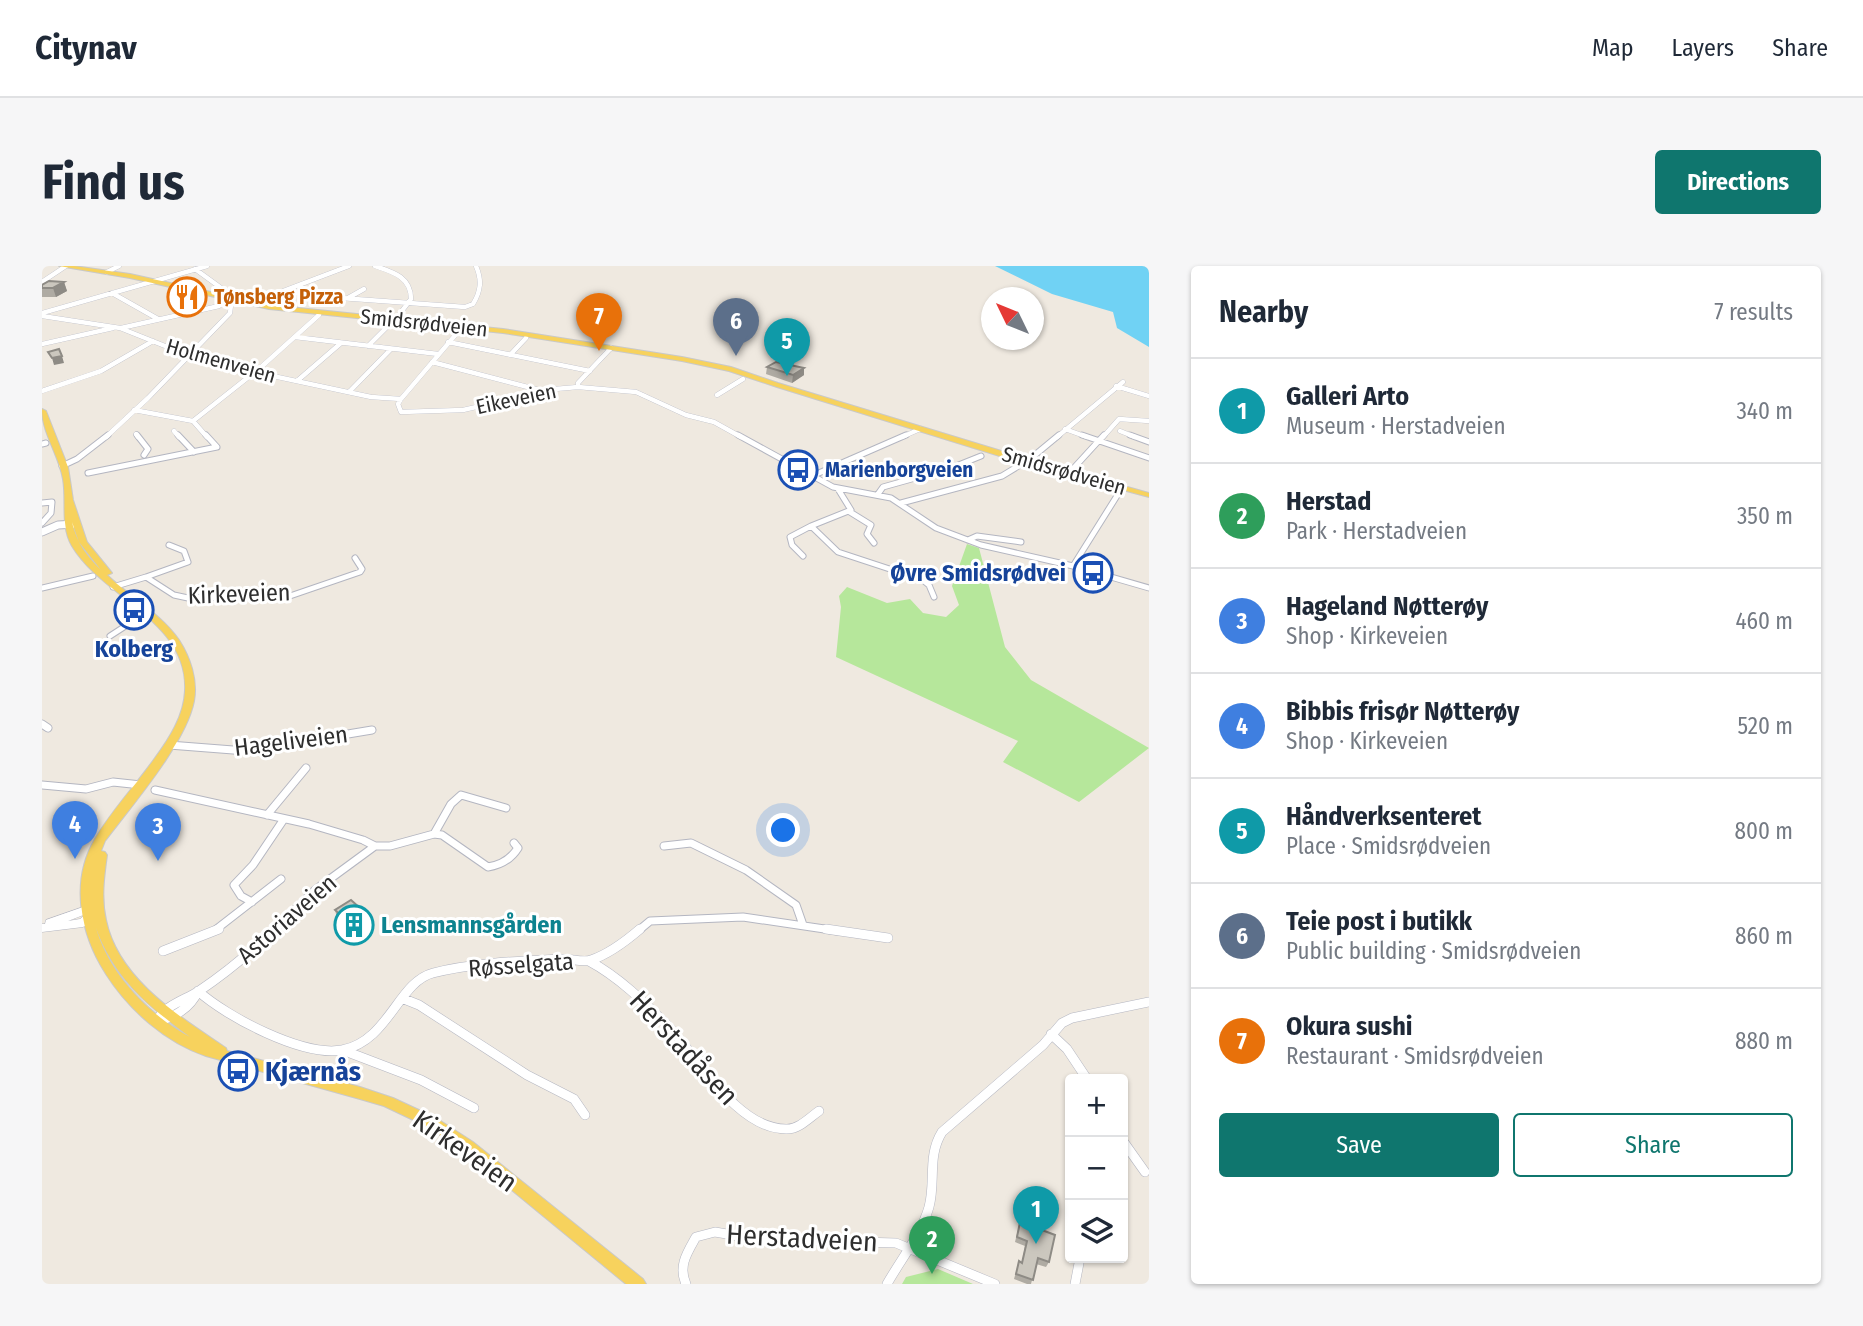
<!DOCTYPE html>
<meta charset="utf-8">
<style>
body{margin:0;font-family:"Fira Sans Condensed",sans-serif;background:#f6f6f7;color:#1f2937}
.controls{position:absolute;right:21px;bottom:21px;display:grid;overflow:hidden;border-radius:7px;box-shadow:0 2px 5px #0004}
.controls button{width:63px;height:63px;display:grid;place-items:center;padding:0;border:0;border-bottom:2px solid #e0e1e3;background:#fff;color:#1f2937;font:35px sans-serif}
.compass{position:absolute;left:939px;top:21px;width:63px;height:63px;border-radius:50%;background:#fff;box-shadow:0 2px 5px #0004;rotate:313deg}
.you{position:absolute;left:742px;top:565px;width:24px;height:24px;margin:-18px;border:5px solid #fff;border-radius:50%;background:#1a73e8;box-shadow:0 0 0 10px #1a73e833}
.badge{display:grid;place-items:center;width:46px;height:46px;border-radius:50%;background:#0f766e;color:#fff;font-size:23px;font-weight:700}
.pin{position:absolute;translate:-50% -58px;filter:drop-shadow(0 2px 4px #0008)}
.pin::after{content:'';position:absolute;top:37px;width:24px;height:21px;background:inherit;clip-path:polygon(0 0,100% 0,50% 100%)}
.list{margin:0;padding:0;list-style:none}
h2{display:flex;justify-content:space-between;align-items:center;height:91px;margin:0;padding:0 28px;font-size:30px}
h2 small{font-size:23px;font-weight:400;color:#747a83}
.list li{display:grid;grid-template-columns:46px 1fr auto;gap:21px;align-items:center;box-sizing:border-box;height:105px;padding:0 28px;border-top:2px solid #e0e1e3}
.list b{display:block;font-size:26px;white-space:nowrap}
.list p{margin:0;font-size:23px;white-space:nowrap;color:#747a83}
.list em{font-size:23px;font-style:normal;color:#747a83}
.actions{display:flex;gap:14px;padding:21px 28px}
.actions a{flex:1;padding:16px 0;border:2px solid #0f766e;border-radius:7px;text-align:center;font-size:24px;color:#0f766e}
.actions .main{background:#0f766e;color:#fff}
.icon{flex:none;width:38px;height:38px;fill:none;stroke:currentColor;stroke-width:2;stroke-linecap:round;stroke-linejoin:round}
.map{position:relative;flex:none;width:1107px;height:1018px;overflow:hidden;border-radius:7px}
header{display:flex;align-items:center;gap:42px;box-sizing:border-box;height:98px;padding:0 35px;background:#fff;border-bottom:2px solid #e0e1e3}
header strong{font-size:33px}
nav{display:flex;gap:38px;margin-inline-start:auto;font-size:24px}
.intro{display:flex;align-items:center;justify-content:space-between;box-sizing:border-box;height:168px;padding:0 42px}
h1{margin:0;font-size:49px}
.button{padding:18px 32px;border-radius:7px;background:#0f766e;color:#fff;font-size:24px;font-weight:700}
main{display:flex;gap:42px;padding:0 42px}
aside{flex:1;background:#fff;border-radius:7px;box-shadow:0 2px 5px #0004}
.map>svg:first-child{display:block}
.green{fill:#b6e79b}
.water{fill:#70d2f4}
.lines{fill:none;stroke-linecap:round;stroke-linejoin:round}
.minor-far3-casing{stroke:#b4b6c1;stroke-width:5}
.minor-far2-casing{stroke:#b4b6c1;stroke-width:7}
.minor-far1-casing{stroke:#b4b6c1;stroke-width:9}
.minor-casing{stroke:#b4b6c1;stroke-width:10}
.tertiary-casing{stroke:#b4b6c1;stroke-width:9}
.secondary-casing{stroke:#b4b6c1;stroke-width:1}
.primary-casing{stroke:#c9c9c9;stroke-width:2}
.minor-far3{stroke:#fff;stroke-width:4.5}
.minor-far2{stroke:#fff;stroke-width:5}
.minor-far1{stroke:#fff;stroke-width:7}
.minor{stroke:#fff;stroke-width:9}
.tertiary{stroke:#fff;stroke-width:7}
.secondary{fill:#fff;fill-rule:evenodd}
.primary{fill:#f7d25d;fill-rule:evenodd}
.wall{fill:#afaba3}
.shaded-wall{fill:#8e8b85}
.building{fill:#cbc7be;stroke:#8e8b85;stroke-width:2}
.labels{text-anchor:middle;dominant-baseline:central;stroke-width:6;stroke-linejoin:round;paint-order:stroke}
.far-food-label{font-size:21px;font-weight:bold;fill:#c56008;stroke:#fff;text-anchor:start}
.far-street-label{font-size:21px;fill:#2e2e2e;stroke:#fff}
.far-transit-label{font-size:21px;font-weight:bold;fill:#164399;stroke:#fff;text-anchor:start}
.transit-label{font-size:24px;font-weight:bold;fill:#164399;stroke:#fff;text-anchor:end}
.street-label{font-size:24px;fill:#2e2e2e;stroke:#fff}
.culture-label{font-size:24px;font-weight:bold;fill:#0d838f;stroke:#fff;text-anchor:start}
.near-street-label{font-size:28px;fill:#2e2e2e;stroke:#fff}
.near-transit-label{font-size:28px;font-weight:bold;fill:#164399;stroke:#fff;text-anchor:start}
</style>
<header>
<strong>Citynav</strong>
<nav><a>Map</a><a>Layers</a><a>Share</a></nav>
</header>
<div class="intro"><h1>Find us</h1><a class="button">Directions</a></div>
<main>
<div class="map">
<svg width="1107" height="1018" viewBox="0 0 1107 1018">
<rect width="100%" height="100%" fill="#efe9e0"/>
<path class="green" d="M925,278l12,4 26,99 26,33 118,68 -70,54 -76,-40 15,-21 -182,-84 5,-50 -2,-11 8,-9 40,16 23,-4 13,14 23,4 13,-12 -7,-19z
M896,1003l35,15h-71l4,-7z"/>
<path class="water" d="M953,0h154v81l-32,-19 -4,-16 -61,-18z"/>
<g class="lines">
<g class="minor-far3-casing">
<path id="minor-far3" d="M333,0c18,6 36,11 36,33l-16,21
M153,3l40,29
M65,6l12,-6
M0,16l24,-16
M70,27l46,26
M285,31l138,10 8,-3c8,-13 9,-24 3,-38
M306,32l16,-9
M207,38l100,-38
M0,47l165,-47
M0,50l78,12 70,28 64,16 117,25 30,2
M421,60l-62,73 -3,5 3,8 62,-2 92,-21 23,-2v-4l33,-35
M79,62l98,-22
M253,71l143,17
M406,76l142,29
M0,78l71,-16
M326,80l24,-24
M468,89l16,-17
M390,96l111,29
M255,115l44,-38
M1074,120l33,10
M536,121l58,5 50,23 28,7 27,15
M0,125l59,-20 52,-30
M307,126l42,-43
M675,129l26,-16
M92,144l59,11 14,16
M151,155l67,-53 59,-53
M1023,163l22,8
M132,165l5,6
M1078,165l15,6
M94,168l2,3
M64,171l42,-39 82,-85 1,-8 5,-4
M860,171l18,-8
M1015,171l66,-55
M1061,171l16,-18 30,2"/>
</g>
<g class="minor-far2-casing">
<path id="minor-far2" d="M95,169l11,14 -4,6
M136,169l16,17
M696,169l95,52 58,11 45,30 45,17 92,21 76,22
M1040,169l67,23
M1088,169l19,7
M0,178l4,-1
M20,200l15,-7 31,-24
M1029,205l33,-36
M46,207l129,-26 -11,-12
M770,210l94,-41
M796,223l13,21 -40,16 27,26 85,28 6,5 5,12
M836,228l5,-7 68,-19 30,-12
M0,237l10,-1 -1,11 -9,10
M859,237l101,-27 28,-17 29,-24
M808,246l21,13 -4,9 7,9
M926,274l9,-4 44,6
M761,290l-11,-11 -2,-8 21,-11
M1031,300l47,-75
M104,311l42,-15 -4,-11 -15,-6
M71,321l33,-10 28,18 14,3 102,-2 70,-24 2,-3 -7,-11
M0,322l51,-12
M68,370l17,-11 -6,-22"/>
</g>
<g class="minor-far1-casing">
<path id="minor-far1" d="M0,458l6,4
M127,479l77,6 126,-21
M0,519l44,4 27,-7 28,3
M113,524l154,34 54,16 12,6
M225,549l39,-47
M392,568l8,1 46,32c13,-2 23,-8 30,-19l-4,-5
M622,580l27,-3 55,27 50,35 7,20
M210,636l-11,-6 -7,-11 19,-20 31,-46
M172,665l67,-52
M231,665l42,-41 60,-44h15l44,-12 17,-30 10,-9 45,13
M596,665l12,-10 93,-4 95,14"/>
</g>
<g class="minor-casing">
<path id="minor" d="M784,663l62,9
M121,685l56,-22
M547,695c30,16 55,41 79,65 30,31 69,104 119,103 12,0 22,-11 32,-18
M156,725c29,26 105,66 144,59 47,-9 56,-68 91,-77 37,-10 88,-12 127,-14 9,-1 23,4 31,1 18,-6 35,-19 49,-31
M362,733l15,6 108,70 47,24 11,16
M114,756c9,-17 27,-21 43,-31 27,-18 52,-39 76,-62
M114,756c18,-5 34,-13 42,-31
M1009,768l16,15 20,30
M303,785l76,29 53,28
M1081,875l22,31
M644,1018c-8,-18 1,-31 10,-47l19,-5 41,7 140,4 99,41
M845,1018c14,-25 34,-49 42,-77 7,-26 -2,-51 13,-75l101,-87 19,-22 10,-5 77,-16
M1033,1018l5,-26"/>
</g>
<g class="tertiary-casing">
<path id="tertiary" d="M0,266l16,-7 18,-1"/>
</g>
<g class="secondary-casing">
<path id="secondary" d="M44,640l11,3 1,3 -1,7 -14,8 -41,5v-8h3l1,-4zM44,648l-6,5 -12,2z"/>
</g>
<g class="primary-casing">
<path id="primary" d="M17,0h15l56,8 139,31 234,24 179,28 49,10 47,16 250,76 121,34v4l-127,-34 -245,-76 -48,-16 -47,-10 -179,-28 -234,-24 -139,-31z
M0,143l4,2 22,56 5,33 14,42 25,31 -5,2c23,22 53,38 72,65 11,17 19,40 15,61 -8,42 -62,104 -89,140l-4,10 4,1 2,3c-3,22 -6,43 -1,65 12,59 73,96 120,128l1,3 133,36 33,11 43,20 37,24 170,137 3,5h-20l-163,-134 -37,-24 -42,-20 -24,-7 -154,-43c-41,-14 -77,-46 -100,-82 -26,-40 -36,-93 -11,-135 17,-29 41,-54 60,-81 14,-19 29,-42 30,-67 4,-70 -82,-93 -113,-145 -12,-21 -5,-44 -9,-67 -4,-24 -21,-46 -21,-70zM30,256l7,20 22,28c-14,-13 -25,-28 -29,-48zM54,662c18,50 52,78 94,109 -41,-22 -81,-63 -94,-109z"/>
</g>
<use href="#minor-far3" class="minor-far3"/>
<use href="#minor-far2" class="minor-far2"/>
<use href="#minor-far1" class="minor-far1"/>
<use href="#minor" class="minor"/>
<use href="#tertiary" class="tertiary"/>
<use href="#secondary" class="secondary"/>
<use href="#primary" class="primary"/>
</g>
<path class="wall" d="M22,16l3,9 -11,6h-14v-12z
M725,101l37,8 -12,8 -26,-9z
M293,644l36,18 -16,10 -17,-16z
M979,951l10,9 18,36 -3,5 -10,-3 -5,20h-4l-13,-5 5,-18 3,1 3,-16 -10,-4z"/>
<path class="shaded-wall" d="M22,16l3,9 -11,6 -3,-9z
M20,90l2,7 -10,2 -2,-7z
M762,102v7l-12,8 1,-8z
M327,650l2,12 -16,10 -2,-12z"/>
<path class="building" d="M7,15l15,1 -11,6h-11v-3z
M17,83l3,7 -10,2 -4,-6z
M734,96l28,6 -11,7 -26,-8z
M309,634l18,16 -16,10 -18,-16z
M979,951l12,4 -2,5 24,9 -6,27 -11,-4 -5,22 -17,-6 3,-13 3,2 5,-22 -10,-4z"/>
<defs>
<g id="restaurant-ring" transform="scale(2.0125)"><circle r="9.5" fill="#fff" stroke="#e8710a" stroke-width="1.5"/><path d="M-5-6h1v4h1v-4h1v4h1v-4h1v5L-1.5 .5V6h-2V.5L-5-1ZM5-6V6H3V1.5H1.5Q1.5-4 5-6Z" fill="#e8710a"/></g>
<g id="bus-ring" transform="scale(2.0125)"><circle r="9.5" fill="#fff" stroke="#1a4fb4" stroke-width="1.5"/><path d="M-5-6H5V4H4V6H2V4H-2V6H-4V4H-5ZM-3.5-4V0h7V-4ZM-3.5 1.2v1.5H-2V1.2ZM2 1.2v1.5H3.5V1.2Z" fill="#1a4fb4"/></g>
<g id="building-ring" transform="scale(2.0125)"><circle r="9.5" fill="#fff" stroke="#0f9aa8" stroke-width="1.5"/><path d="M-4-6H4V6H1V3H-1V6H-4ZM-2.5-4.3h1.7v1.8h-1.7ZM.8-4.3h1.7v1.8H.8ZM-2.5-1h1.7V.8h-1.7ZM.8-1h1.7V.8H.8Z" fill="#0f9aa8"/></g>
</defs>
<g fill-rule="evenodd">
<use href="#restaurant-ring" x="145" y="31"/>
<use href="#bus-ring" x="756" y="204"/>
<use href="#bus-ring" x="1051" y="307"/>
<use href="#bus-ring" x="92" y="344"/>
<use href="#building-ring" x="312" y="659"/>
<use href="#bus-ring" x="196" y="805"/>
</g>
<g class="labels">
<g class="far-food-label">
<text x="172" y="31">Tønsberg Pizza</text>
</g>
<g class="far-street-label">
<text transform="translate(382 57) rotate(6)">Smidsrødveien</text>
<text transform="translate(179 95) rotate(16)">Holmenveien</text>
<text transform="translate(474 133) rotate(-12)">Eikeveien</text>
<text transform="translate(1022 205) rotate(16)">Smidsrødveien</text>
</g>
<g class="far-transit-label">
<text x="783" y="204">Marienborgveien</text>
</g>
<g class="transit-label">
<text x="1024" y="307">Øvre Smidsrødvei</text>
<text x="92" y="383" text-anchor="middle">Kolberg</text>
</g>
<g class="street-label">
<text transform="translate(197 328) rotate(-2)">Kirkeveien</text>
<text transform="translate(249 475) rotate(-7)">Hageliveien</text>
<text transform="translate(245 653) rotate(-41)">Astoriaveien</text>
<text transform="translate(479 699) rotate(-4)">Røsselgata</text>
</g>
<g class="culture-label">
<text x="339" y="659">Lensmannsgården</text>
</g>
<g class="near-street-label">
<text transform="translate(642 782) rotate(47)">Herstadåsen</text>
<text transform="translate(423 885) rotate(35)">Kirkeveien</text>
<text transform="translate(760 972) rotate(3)">Herstadveien</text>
</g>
<g class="near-transit-label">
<text x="223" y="805">Kjærnås</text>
</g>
</g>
</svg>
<div class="controls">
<button>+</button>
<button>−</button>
<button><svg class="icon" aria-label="layers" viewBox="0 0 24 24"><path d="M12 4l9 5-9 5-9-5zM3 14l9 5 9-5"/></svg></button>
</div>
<svg class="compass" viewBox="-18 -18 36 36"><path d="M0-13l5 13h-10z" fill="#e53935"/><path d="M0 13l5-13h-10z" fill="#747a83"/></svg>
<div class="you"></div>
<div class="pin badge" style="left:994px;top:978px;background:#0f9aa8">1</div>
<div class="pin badge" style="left:890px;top:1008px;background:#2e9e5b">2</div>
<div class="pin badge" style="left:116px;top:595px;background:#3f7fe0">3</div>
<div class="pin badge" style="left:33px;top:593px;background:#3f7fe0">4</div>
<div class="pin badge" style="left:745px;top:110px;background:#0f9aa8">5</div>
<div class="pin badge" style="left:694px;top:90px;background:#5c6f8a">6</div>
<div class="pin badge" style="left:557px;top:85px;background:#e8710a">7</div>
</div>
<aside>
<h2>Nearby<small>7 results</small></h2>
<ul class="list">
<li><span class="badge" style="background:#0f9aa8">1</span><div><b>Galleri Arto</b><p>Museum · Herstadveien</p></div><em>340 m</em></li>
<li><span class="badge" style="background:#2e9e5b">2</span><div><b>Herstad</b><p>Park · Herstadveien</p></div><em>350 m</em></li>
<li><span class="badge" style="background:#3f7fe0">3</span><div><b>Hageland Nøtterøy</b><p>Shop · Kirkeveien</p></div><em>460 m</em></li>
<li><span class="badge" style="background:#3f7fe0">4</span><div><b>Bibbis frisør Nøtterøy</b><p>Shop · Kirkeveien</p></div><em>520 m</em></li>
<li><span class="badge" style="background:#0f9aa8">5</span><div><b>Håndverksenteret</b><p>Place · Smidsrødveien</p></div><em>800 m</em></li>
<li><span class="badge" style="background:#5c6f8a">6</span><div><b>Teie post i butikk</b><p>Public building · Smidsrødveien</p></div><em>860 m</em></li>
<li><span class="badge" style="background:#e8710a">7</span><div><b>Okura sushi</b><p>Restaurant · Smidsrødveien</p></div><em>880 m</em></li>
</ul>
<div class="actions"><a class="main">Save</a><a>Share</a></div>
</aside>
</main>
